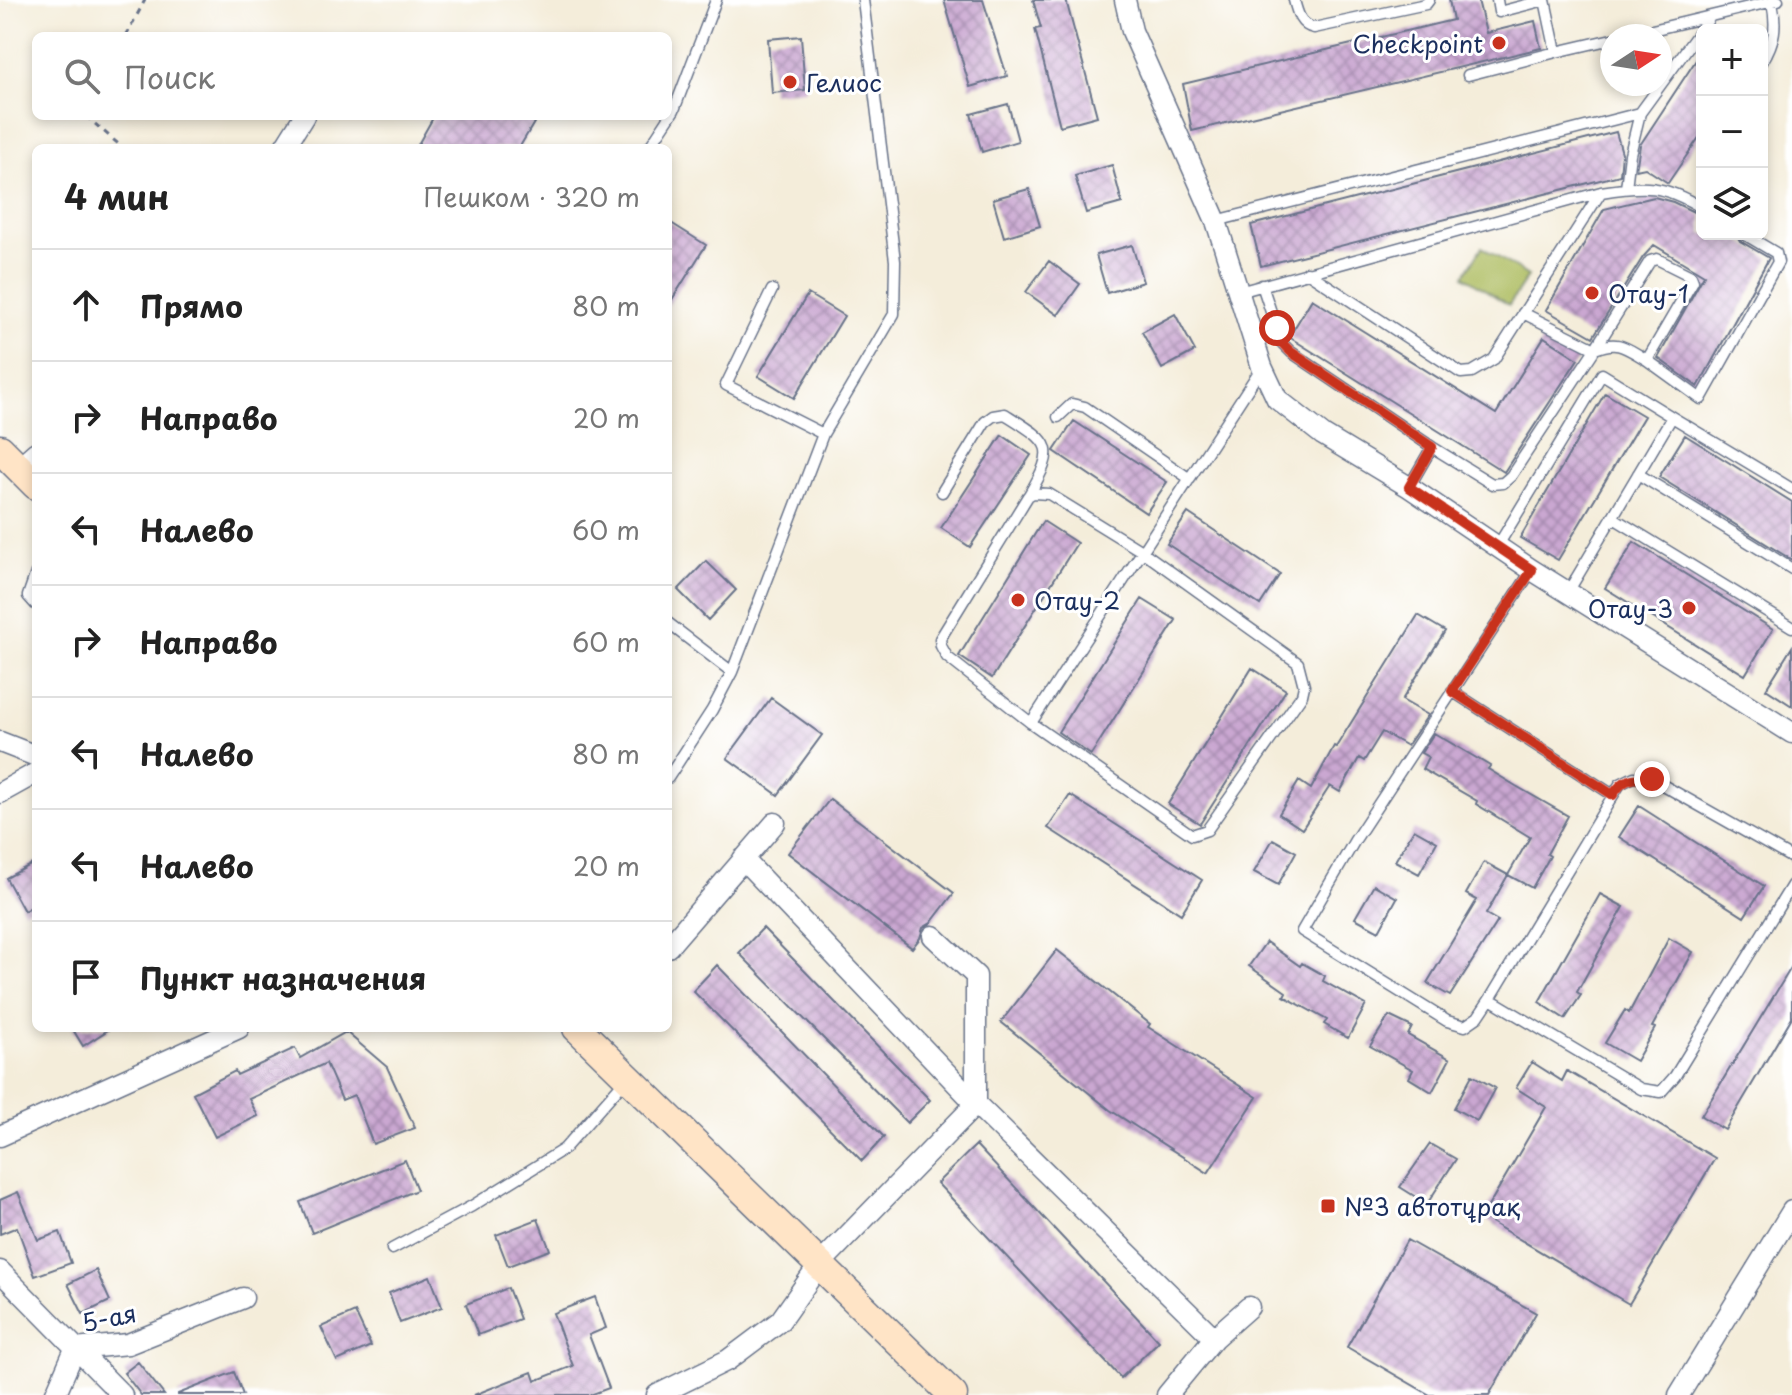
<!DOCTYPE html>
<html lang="ru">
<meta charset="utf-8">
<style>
body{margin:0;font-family:"Playpen Sans",sans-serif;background:#f6f6f6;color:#222}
.controls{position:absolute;right:24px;top:24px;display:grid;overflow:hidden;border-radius:12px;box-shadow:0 4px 12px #0003}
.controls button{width:72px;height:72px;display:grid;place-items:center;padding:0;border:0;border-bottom:2px solid #e0e0e0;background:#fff;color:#222;font:40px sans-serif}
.compass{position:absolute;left:1600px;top:24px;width:72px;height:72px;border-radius:50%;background:#fff;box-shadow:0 4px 12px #0003;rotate:78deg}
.stop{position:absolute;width:24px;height:24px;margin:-18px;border:6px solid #c8321e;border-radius:50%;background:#fff}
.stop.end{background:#c8321e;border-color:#fff;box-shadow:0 2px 8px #0008}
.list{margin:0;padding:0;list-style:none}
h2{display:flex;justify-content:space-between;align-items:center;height:104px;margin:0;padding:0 32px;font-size:34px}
h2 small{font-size:26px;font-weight:400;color:#767676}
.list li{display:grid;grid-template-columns:52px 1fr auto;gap:24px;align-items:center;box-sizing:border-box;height:112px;padding:0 32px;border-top:2px solid #e0e0e0}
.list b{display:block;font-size:30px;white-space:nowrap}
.list em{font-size:26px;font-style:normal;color:#767676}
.icon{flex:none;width:44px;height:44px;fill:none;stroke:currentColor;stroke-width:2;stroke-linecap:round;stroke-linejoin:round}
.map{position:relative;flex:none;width:1792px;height:1395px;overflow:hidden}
.search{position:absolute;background:#fff;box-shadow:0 4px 12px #0003;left:32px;top:32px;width:640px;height:88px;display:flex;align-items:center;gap:20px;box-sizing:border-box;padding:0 28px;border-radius:12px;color:#767676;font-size:30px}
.panel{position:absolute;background:#fff;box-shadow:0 4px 12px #0003;left:32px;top:144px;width:640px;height:888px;border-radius:12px}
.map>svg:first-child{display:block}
.pitch{fill:#acbb5d;stroke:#64755e;stroke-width:2}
.building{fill:url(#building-cross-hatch)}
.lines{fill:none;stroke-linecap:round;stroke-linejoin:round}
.service-casing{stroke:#677289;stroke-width:13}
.minor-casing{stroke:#677289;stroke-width:23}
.secondary-casing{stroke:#677289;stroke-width:31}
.path{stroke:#677289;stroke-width:3;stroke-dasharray:6 6;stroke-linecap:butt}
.service{stroke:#fff;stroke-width:10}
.minor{stroke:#fff;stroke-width:20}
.secondary{stroke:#ffe4c6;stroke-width:28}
.route{stroke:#c8321e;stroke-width:10}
.poi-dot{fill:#c8321e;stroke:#fff;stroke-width:3}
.labels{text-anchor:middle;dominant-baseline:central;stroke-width:6;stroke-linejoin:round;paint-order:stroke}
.poi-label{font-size:24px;fill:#1b2f5e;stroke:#fff;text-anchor:start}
.street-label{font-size:24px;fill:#1b2f5e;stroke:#fff}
</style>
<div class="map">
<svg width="1792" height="1395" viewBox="0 0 1792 1395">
<defs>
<pattern id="building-cross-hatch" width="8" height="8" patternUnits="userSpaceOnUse" patternTransform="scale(2)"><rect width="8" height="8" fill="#caa7d1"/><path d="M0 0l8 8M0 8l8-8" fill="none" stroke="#a388ad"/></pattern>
</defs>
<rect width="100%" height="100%" fill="#fff"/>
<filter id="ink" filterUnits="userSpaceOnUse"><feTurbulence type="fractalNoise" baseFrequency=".0125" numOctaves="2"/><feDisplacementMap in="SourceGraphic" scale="16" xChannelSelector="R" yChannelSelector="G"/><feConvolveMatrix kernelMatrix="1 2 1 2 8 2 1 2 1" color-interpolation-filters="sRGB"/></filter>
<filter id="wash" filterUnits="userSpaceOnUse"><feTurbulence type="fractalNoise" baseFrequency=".006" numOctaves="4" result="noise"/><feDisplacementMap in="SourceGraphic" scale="32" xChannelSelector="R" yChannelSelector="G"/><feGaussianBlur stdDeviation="1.8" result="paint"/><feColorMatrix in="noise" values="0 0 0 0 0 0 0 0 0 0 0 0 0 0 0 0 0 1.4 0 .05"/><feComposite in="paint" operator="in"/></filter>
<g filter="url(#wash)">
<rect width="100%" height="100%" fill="#f4edda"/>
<path class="pitch" d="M1482,247l46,29 -19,29 -45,-29z"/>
<g id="blocks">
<path class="building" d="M944,0h39l24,76 -37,11z
M1033,0h33l31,116 -37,10 -25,-97 6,-1z
M1449,0h29l8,33 49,-12 6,27 -349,83 -9,-47 270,-64z
M801,36l4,54 -33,3 -4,-54z
M1702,51v82l-34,50 -23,-15 -9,2 4,-25z
M1008,104l10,37 -36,11 -11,-38z
M434,116h104l-19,32h-103z
M1616,132l6,21 -2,22 -359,91 -10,-41z
M1112,165l10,38 -36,10 -11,-37z
M1029,189l11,37 -36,11 -11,-38z
M1654,197l19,5 29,14v18h34l4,7 29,17 -71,129 -40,-29 46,-83 -50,-30 -11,12 -50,80 -47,-27 58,-101z
M668,221l38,24 -38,61z
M1132,245l11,37 -36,11 -11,-38z
M1049,261l31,23 -22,31 -32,-23z
M808,294l36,22 -50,82 -36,-22z
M1312,299l184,115 48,-77 34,22 -74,113 -215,-135z
M1175,314l20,37 -33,18 -20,-37z
M1605,393l39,23 -86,144 -38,-22z
M1074,421l93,61 -21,31 -92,-62z
M1002,435l29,20 -61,92 -29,-19z
M1685,435l107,67v58l-133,-83z
M1188,513l92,61 -20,31 -93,-61z
M1043,521l34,22 -85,135 -33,-22z
M1634,542l139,87 -28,46 -140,-87z
M706,561l30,29 -28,30 -30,-30z
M1142,599l34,21 -85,135 -33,-23z
M1418,615l27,16 -43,69 26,15 -21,31 -25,-14 -18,29 -5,-3 -19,34 -10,-6 -28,43 -23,-15 20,-33 12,8 23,-43 2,1z
M1792,647v59l-26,-17z
M1252,668l34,22 -86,134 -32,-20z
M771,698l51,37 -44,60 -51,-37z
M1434,733l56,33 -2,3 28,17 52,30 -21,38 3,2 -18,32 -24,-13 22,-38 -54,-33 1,-3 -55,-32 6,-12 -7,-4z
M1070,795l132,85 -21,34 -133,-86z
M830,799l124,94 -23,30 -8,5 -3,10 -8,10 -124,-95z
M1639,806l125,80 -20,31 -125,-80z
M1414,829l23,13 -18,32 -24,-13z
M1273,839l23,13 -18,33 -24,-13z
M36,862v42l-12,7 -18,-33z
M1484,862l24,13 -22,39 12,7 -48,75 -23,-13 50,-83 -11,-6z
M1374,885l23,13 -18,33 -24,-13z
M1600,894l24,13 -47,85 4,3 -16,24 -26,-17z
M763,928l167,172 -23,23 -168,-170z
M1669,938l24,14 -41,75 3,1 -19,33 -31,-18 20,-33 4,3z
M1266,942l34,24 2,-3 23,13 -2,5 43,24 -18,33 -24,-14 3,-4 -43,-24 2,-4 -37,-26z
M1057,950l93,74 -2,3 109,70 -49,76 -98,-63 -109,-88z
M717,965l167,172 -22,24 -169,-170z
M1792,966v51l-67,113 -24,-14z
M1389,1016l23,11 -4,8 42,24 -18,33 -23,-14 4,-8 -43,-24z
M72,1028h39l-28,18z
M346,1032l41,35 28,61 -42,16 -19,-49 -12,5 -16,-37 -77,36 9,17 -43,21 -22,-44 42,-22 2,4 58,-27 5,10z
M1532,1062l30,19 5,-10 148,87 -86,146 -147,-87 64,-110 -30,-19z
M1472,1075l23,13 -18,33 -23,-13z
M1430,1144l26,15 -29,45 -27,-17z
M976,1145l183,196 -38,37 -184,-195z
M405,1160l12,30 -105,43 -12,-31z
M18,1192l20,48 22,-8 11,31 -36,13 -18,-49 -17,7v-34z
M538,1219l12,31 -42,16 -12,-31z
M1407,1240l129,73 -47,82h-59l-83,-48z
M96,1270l14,31 -27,13 -15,-30z
M430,1276l12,31 -42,16 -11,-30z
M508,1288l12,31 -42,16 -12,-31z
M595,1297l11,31 -17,7 20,53 -19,7h-116l58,-23 3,9 38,-15 -20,-53z
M355,1312l16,34 -34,15 -16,-34z
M138,1362l26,33h-23l-17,-22z
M234,1372l9,23h-65v-1z"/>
</g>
</g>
<g filter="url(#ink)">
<use href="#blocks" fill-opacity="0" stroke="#677289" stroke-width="2"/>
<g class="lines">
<g class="service-casing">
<path id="service" d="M1294,0c3,12 6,25 20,28l112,-24 3,-4
M1497,0l2,12 46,-12 11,52 56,-13
M1627,36l151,-36
M1762,62c13,-21 15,-36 10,-60
M1468,75l88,-23
M649,148l25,-38 42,-110
M1626,188l4,-34 10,-41 70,-96
M1216,221l424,-108
M1307,272l154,101 11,-1 22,-13 107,-167
M1262,285l19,57 10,10 141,95
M772,290l-46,95 97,49
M1239,292l362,-100c44,-7 62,-8 101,16
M1523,313l72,36 55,-88 7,-2 34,17 2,5 -46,79 54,39 77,-137 -2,-9 -32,-19
M1058,417l14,-13 13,3 105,72
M1638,474l154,95
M1409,487l23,-40 60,37 11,-1 8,-7 84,-127c24,-10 31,-1 52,11
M942,492l43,-70 8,-6 12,-2c46,29 53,31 24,81
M1612,517l180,110
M1497,547l105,-173 70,43
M1532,570l-177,270 -53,91 145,90 18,5 13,-9 12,-18 130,-215 14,-7 18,2 140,79
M36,573l-8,23 8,9
M1568,592l104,-175 120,72
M668,623l64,49
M1452,691l161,104
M1031,723l-84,-66 -6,-11 -1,-7 88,-143 5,-3 16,1 94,58 155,111 6,23 -2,9 -95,135 -15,5 -161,-112 231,-356
M668,778l44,-68 20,-38 91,-238 71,-120 1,-53 -32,-261
M1490,999l151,90 20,3 14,-16 117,-191
M392,1249l80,-43 92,-57 62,-70"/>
</g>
<g class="minor-casing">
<path id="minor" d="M1125,0l7,31 84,190 46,146 15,32 46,36 86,52 123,83 260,163
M284,148l20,-32
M19,467l17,-15
M0,742l36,14
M0,793l36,-20
M743,859l233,245 238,234
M668,947l107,-124
M0,1136l239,-108
M0,1271l122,124
M55,1395l20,-46 53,-5 115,-46
M657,1395l71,-35 52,-39 40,-57 156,-160v-128l-43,-40
M1167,1395l47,-57 35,-31
M1679,1395l113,-184"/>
</g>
<g class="secondary-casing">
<path id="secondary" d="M0,449l36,36
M577,1028l376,367"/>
</g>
<path class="path" d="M126,36l19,-36
M86,116l37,32"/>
<use href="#service" class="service"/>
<use href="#minor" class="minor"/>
<use href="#secondary" class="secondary"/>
</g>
</g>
<g class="lines" filter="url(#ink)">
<path class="route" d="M1277,328l4,14 10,10 141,95 -23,40 123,83 -80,121 161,104c10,-17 21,-18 39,-16"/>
</g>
<g class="poi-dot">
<circle cx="1499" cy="43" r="8"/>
<circle cx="790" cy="82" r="8"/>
<circle cx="1592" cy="293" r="8"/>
<circle cx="1018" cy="600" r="8"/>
<circle cx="1689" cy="608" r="8"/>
<rect x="1320" y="1198" width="16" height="16" rx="4"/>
</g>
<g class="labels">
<g class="poi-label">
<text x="1483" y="43" text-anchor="end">Checkpoint</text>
<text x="806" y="82">Гелиос</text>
<text x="1608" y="293">Отау-1</text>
<text x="1034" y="600">Отау-2</text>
<text x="1673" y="608" text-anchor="end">Отау-3</text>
<text x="1344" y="1206">№3 автотұрақ</text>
</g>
<g class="street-label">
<text transform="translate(109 1317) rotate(-11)">5-ая</text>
</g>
</g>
</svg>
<div class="controls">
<button>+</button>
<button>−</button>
<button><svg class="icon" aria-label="layers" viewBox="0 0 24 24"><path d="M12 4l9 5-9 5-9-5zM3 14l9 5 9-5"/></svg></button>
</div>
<svg class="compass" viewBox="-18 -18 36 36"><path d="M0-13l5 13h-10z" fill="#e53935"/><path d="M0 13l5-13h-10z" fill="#767676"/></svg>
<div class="stop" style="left:1277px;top:328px"></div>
<div class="stop end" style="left:1652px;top:779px"></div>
<div class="search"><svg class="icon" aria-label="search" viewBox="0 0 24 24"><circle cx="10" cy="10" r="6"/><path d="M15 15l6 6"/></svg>Поиск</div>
<section class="panel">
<h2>4 мин<small>Пешком · 320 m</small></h2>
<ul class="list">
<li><svg class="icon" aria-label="ahead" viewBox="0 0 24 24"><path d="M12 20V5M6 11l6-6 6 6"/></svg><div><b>Прямо</b></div><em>80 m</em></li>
<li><svg class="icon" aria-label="right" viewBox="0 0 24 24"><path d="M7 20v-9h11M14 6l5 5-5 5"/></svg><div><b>Направо</b></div><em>20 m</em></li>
<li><svg class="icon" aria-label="left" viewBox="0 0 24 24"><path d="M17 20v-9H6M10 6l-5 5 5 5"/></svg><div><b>Налево</b></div><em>60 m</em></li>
<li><svg class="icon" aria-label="right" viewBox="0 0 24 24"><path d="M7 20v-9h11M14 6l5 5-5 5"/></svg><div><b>Направо</b></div><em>60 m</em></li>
<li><svg class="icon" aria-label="left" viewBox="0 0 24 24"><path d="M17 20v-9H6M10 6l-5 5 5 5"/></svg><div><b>Налево</b></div><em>80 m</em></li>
<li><svg class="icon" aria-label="left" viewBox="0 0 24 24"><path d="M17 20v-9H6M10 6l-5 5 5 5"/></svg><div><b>Налево</b></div><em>20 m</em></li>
<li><svg class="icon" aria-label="arrive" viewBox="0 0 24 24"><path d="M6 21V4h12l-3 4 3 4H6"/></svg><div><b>Пункт назначения</b></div></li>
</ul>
</section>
</div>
